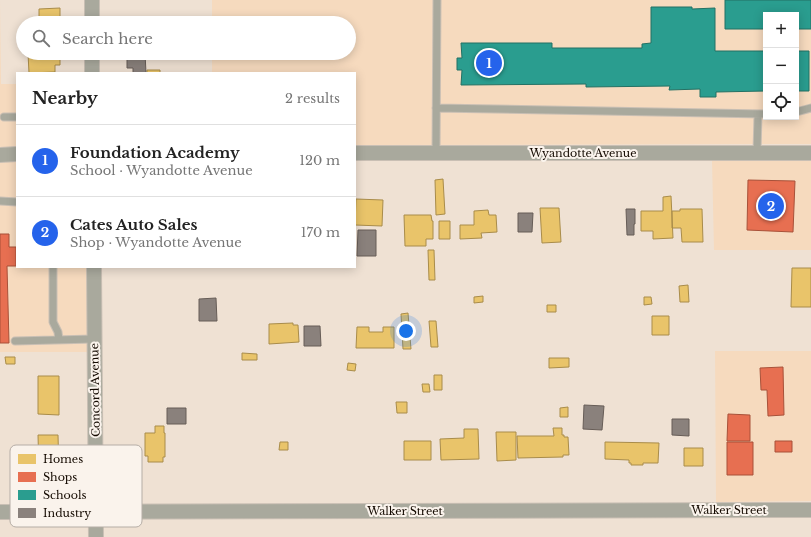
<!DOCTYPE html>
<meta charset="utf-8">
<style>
body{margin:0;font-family:"Libre Baskerville",serif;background:#f2f2f2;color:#222}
.controls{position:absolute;right:12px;top:12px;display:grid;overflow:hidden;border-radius:0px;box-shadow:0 2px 10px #0003}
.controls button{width:36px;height:36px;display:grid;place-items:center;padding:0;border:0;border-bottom:1px solid #e0e0e0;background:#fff;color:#222;font:20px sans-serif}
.you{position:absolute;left:406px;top:331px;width:14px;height:14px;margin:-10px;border:3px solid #fff;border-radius:50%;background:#1a73e8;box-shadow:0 0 0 6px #1a73e833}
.badge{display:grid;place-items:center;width:26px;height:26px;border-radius:50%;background:#2563eb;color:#fff;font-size:13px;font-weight:700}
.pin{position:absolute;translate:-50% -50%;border:2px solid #fff;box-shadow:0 1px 4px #0006}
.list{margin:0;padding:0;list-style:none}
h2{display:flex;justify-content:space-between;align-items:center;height:52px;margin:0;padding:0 16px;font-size:17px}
h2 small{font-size:13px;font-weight:400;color:#767676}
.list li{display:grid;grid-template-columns:26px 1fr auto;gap:12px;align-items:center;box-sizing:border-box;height:72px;padding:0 16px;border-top:1px solid #e0e0e0}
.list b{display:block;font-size:15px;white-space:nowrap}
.list p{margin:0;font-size:13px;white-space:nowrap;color:#767676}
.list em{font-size:13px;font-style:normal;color:#767676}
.icon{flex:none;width:22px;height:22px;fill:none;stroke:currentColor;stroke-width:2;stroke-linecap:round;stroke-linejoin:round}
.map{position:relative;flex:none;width:811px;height:537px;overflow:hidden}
.search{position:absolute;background:#fff;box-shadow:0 2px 10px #0003;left:16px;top:16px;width:340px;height:44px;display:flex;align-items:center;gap:10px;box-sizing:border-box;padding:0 14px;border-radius:22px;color:#767676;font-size:15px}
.panel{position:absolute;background:#fff;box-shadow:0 2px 10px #0003;left:16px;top:72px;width:340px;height:196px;border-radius:0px}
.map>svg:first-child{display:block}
.built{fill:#f6dabe;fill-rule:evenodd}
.homes{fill:#e9c46a;stroke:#a98c4a}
.shops{fill:#e76f51;stroke:#a85139}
.schools{fill:#2a9d8f;stroke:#237164}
.industry{fill:#8a817c;stroke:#675d57}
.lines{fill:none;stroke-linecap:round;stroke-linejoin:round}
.lane-casing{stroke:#c9bfb4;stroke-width:9}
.street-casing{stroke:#c9bfb4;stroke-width:16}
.lane{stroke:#a9a99d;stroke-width:7}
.street{stroke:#a9a99d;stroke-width:14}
.labels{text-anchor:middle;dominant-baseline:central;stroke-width:4;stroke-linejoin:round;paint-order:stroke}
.street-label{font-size:11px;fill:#140a01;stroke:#faf3ec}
.key{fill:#faf3ec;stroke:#b5ada6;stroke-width:1}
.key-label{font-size:11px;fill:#140a01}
</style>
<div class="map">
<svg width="811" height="537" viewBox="0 0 811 537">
<rect width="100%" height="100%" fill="#efe1d3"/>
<path class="built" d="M0,0l1,84h16v183h71l1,85h-89z
M212,0h599v144l-456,1v-72h-143v-20h137v-30h-137zM766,15h30v102h-30z
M712,160l99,1v89h-97z
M715,351h96v150l-95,1z"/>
<path class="homes" d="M60,8v15h-21v-14z
M28,53l32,1v11h-5v7l-26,1z
M147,70h13v3h-13z
M443,179l2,35 -9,1 -1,-35z
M671,196l2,42 -20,1v-8h-12v-20h22v-14z
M356,199l27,1 -1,26 -27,-1z
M540,208h19l2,34 -19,1z
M680,209h22l1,33h-21l-1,-14h-9v-17h8z
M488,210l1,5h7l1,17 -16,1 1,5 -22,1v-14h14v-14z
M404,215h27l1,6h1v18h-7v7h-21z
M439,221h11v18h-11z
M428,250h6l1,30h-6z
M792,268h19v39h-20z
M688,285l1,17h-9l-1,-16z
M483,296v6l-9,1v-6z
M644,297h7l1,7 -8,1z
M547,305h9v7h-9z
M408,313l3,36h-8l-2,-35z
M652,316h17v19h-17z
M429,321h7l2,26h-7z
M293,323v2h5l1,17 -30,2v-20z
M357,327h12v5h14v-5h11v21h-38z
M242,353l15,1v6h-15z
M5,357h10v7h-9z
M549,358h20v9l-20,1z
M348,363l8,1 -1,7 -8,-1z
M434,375h8v15h-8z
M38,376h21v39l-21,-1z
M422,384h7l1,8h-7z
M396,402h11v11h-10z
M568,407v10h-8v-9z
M155,426h9v7h1v24h-2v5h-15v-6h-3v-23h10z
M553,428h9v7h2v2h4l1,18h-6v2l-45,1 -1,-22h37z
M464,429h14l1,30 -38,1 -1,-21 24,-1z
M496,432h20v28l-19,1z
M38,435h20l1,37 -20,1z
M404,441h27v19h-27z
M280,442h8v8h-9z
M605,442l54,1 -1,20h-15v2h-12v-2h-2v-3l-24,-1z
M684,448h19v18h-19z"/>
<path class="shops" d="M748,180l47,1 -2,51 -46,-2z
M0,234h9v13h7v19h-9l2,77h-9z
M783,367l1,48 -16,1 -1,-26h-6l-1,-22z
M728,414l22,1v26h-23z
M775,441h17v11h-17z
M727,442h26v33h-26z"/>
<path class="schools" d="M725,0h86v29h-15v-14h-30v14h-41z
M651,7h41v2l23,-1v43h51v40l-50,1v5h-16v-8l-31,1 1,-4 -84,1v-3l-125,1 1,-15h-5v-12h5l-1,-15h91v5h90v-4l9,-1z
M796,51h13v40h-13z"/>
<path class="industry" d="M127,53h18l1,20h-13v-5h-6z
M626,209h9v15h-1v11h-7z
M518,213h15l-1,19h-14z
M358,230h18v26h-19z
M216,298l1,23h-18v-22z
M304,326h16l1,20h-17z
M584,405l20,1 -2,24 -19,-1z
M167,408h19v16h-19z
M672,419h17v17l-17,-1z"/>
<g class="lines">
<g class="lane-casing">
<path id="lane" d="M436,108l330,6
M796,112l15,-4
M4,117h13
M436,153l1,-153
M757,153l1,-39
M0,201l17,1
M53,267v55l5,10 1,8
M15,341l79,-2"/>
</g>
<g class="street-casing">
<path id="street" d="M92,0v23
M92,53v20
M355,153h456
M0,155l17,-1
M94,267l2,270
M0,512l811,-2"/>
</g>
<use href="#lane" class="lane"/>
<use href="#street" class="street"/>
</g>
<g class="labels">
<g class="street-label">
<text x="583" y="153">Wyandotte Avenue</text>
<text transform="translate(95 390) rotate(-91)">Concord Avenue</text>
<text x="729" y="510">Walker Street</text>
<text x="405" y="511">Walker Street</text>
</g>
</g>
<rect x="10" y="445" width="132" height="82" rx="6" class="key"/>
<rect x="18" y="454" width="18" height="10" fill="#e9c46a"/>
<rect x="18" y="472" width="18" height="10" fill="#e76f51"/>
<rect x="18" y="490" width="18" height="10" fill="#2a9d8f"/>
<rect x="18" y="508" width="18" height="10" fill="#8a817c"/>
<g class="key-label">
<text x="43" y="463">Homes</text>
<text x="43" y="481">Shops</text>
<text x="43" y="499">Schools</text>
<text x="43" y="517">Industry</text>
</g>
</svg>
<div class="controls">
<button>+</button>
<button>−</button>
<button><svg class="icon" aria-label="locate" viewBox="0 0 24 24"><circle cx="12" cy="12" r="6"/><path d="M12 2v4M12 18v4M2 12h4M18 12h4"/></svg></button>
</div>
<div class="you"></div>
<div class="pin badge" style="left:489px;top:63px">1</div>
<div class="pin badge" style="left:771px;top:206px">2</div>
<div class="search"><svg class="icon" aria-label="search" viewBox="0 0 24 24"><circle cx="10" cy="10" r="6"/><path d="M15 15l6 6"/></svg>Search here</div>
<section class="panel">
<h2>Nearby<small>2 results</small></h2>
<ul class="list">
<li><span class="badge">1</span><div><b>Foundation Academy</b><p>School · Wyandotte Avenue</p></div><em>120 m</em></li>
<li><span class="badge">2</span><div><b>Cates Auto Sales</b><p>Shop · Wyandotte Avenue</p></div><em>170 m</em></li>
</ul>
</section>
</div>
